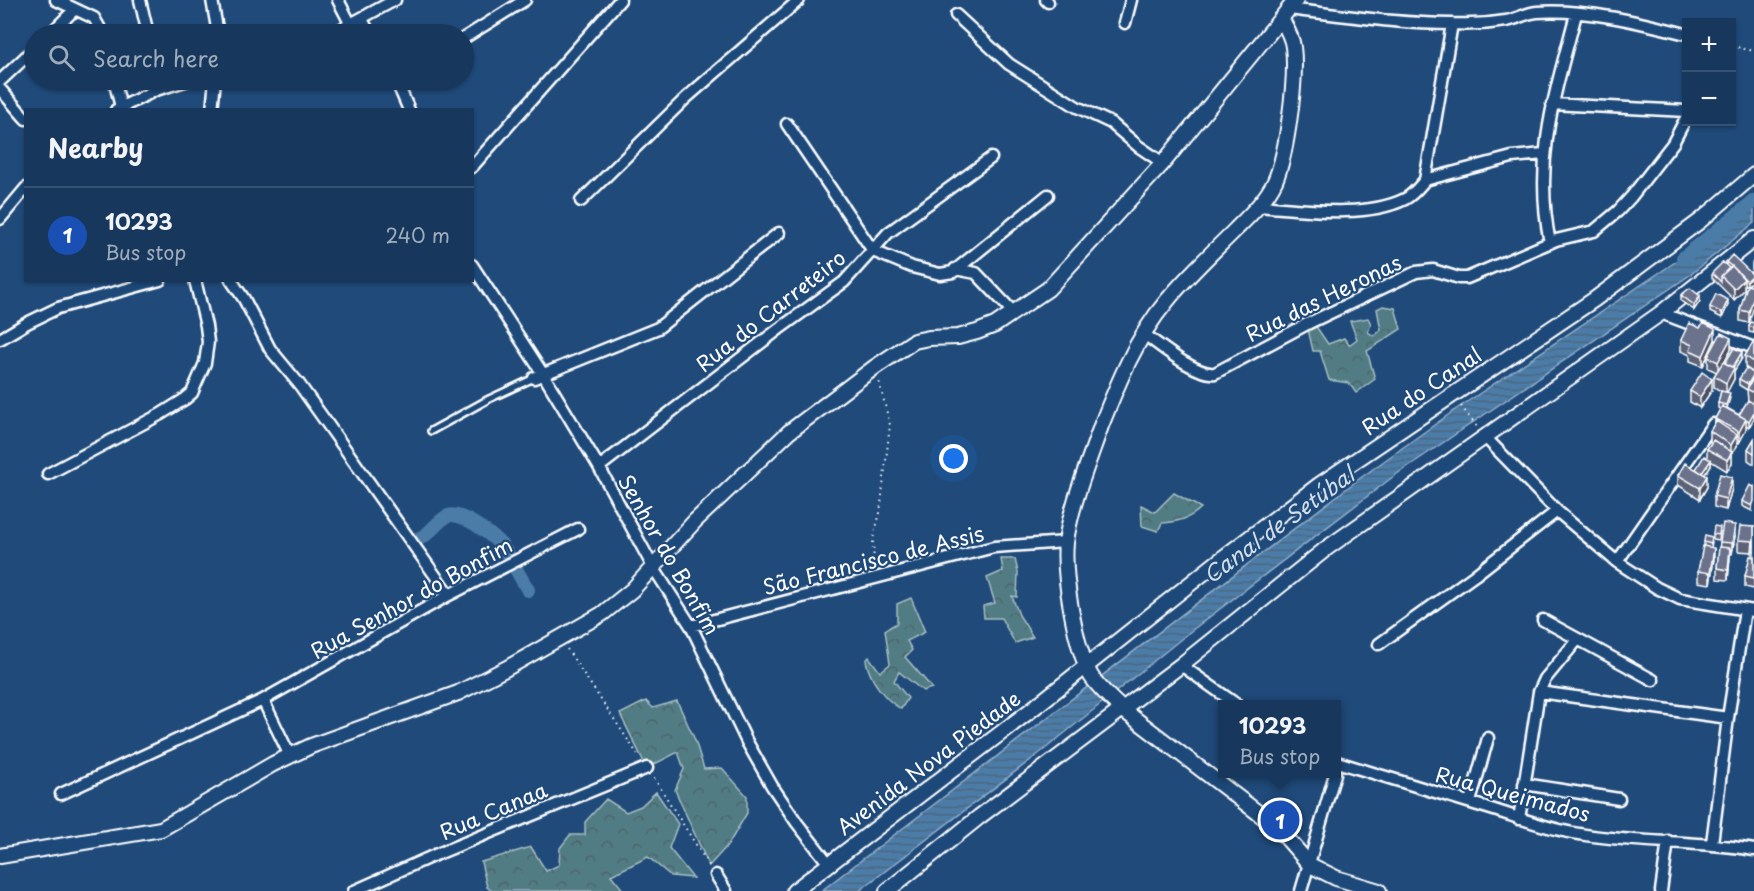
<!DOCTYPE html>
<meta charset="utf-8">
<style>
body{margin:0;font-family:"Playpen Sans",sans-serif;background:#203f62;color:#f1f3f6}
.controls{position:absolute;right:18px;top:18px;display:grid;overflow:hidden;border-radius:0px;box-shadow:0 2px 4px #0004}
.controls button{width:54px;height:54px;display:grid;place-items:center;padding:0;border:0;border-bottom:2px solid #365272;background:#17385c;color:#f1f3f6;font:30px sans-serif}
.you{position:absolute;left:954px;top:459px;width:21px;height:21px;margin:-15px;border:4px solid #fff;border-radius:50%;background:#1a73e8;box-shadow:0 0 0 9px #1a73e833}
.badge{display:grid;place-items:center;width:39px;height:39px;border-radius:50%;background:#95b2f1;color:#fff;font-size:20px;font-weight:700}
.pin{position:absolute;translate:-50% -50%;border:3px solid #fff;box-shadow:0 2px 6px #0006}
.popup{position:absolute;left:1218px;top:700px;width:123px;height:78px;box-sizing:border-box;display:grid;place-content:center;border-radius:0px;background:#17385c;filter:drop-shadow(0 2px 4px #0005);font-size:20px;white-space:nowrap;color:#9eacbb}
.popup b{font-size:22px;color:#f1f3f6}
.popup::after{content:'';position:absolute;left:50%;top:100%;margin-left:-12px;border:12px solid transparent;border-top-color:#17385c}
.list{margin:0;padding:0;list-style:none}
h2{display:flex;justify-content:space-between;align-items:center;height:78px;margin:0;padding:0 24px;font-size:26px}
h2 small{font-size:20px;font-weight:400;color:#9eacbb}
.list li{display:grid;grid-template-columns:39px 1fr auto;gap:18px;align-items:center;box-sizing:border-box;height:96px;padding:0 24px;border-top:2px solid #365272}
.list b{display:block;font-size:22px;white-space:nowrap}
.list p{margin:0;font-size:20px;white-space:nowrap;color:#9eacbb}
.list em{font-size:20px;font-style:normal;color:#9eacbb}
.icon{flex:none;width:33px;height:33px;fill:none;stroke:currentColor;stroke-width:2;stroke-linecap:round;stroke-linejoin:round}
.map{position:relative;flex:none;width:1754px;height:891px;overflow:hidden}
.search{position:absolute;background:#17385c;box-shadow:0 2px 4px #0004;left:24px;top:24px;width:450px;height:66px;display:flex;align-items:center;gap:15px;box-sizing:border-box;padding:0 21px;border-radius:33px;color:#9eacbb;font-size:22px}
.panel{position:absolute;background:#17385c;box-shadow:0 2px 4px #0004;left:24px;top:108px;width:450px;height:174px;border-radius:0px}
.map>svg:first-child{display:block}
.forest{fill:url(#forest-crowns);stroke:#a8bec2;stroke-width:1.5}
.water{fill:url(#water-rules);stroke:#93b0cb;stroke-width:1.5}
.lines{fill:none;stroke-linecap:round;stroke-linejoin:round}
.canal{stroke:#4b7ca8;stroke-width:14}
.service-casing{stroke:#fff;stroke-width:10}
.minor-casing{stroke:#fff;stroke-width:15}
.tertiary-casing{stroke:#fff;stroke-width:18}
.path{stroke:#fff;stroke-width:2;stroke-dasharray:1.5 4.5;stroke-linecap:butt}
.service{stroke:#1f4a7a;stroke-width:5}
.minor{stroke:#1f4a7a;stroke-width:10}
.tertiary{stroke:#1f4a7a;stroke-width:14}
.wall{fill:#5b6278;stroke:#fff;stroke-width:1.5}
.shaded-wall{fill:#4a5062;stroke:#fff;stroke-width:1.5}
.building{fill:#6a728c;stroke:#fff;stroke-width:1.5}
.labels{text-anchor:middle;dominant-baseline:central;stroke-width:4.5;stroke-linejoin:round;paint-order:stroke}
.street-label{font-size:21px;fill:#fff;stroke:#1f4a7a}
.water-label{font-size:22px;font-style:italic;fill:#d2dee9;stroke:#1f4a7a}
</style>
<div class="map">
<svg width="1754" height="891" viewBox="0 0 1754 891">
<defs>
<pattern id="forest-crowns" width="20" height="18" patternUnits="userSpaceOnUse" patternTransform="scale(1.5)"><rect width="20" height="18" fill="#517c84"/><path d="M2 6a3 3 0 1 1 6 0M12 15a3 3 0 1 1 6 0" fill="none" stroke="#4e6468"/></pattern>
<pattern id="water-rules" width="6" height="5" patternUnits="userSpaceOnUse" patternTransform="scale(1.5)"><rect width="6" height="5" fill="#4b7ca8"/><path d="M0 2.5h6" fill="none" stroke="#4b667f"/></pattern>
</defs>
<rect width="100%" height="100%" fill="#1f4a7a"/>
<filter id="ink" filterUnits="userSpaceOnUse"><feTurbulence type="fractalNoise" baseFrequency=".0167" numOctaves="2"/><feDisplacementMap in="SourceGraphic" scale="12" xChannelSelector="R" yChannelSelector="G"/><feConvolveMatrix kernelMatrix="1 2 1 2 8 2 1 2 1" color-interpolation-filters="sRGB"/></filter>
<g filter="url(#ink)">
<path class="forest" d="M1383,306l12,2 6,21 -34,22 8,28 -19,14 -7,-10 -20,-3 -9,-29h-7l-5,-22 7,-4 13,19 16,-6 5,7 8,-6 -7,-18 18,-3 3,6 -3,8 6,4 7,-6 -4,-21z
M1174,493l27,15c-11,11 -24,14 -39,15l-4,8 -16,-5 -1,-21 14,7z
M1001,559h14l3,13 -1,25 -5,-1 7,19 14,22 -18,6 -14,-25h-17l-1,-12 12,-3 -8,-25 16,-7z
M911,598l14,34 -18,9 5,9 -7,7 27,31 -9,3 -24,-19 -5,9 14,17 -7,11c-17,-10 -31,-29 -35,-48l3,-4 11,15 10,-8 -5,-34 12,-7v-19z
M646,701l7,7 24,-7 18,39 9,29 18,-1 25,28v17l-19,32 -19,21 -34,-76 9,-21 -6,-17 -31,16 -27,-54z
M656,792l22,32 -9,24 24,30 -22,-2 -23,-19 -37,18 13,16h-132l-5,-4 -6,-25 50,-15 15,24 13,-6 1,-17 10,-13h15v-13l21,-23 20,13 15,-6z"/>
<path class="water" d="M1754,201v22l-64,52 -296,201 -203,155 -146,118 -186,142h-38l538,-412 96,-69 241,-162z"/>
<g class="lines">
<path class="canal" d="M1683,258l71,-57
M404,530l6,10c19,0 23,-17 38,-24 13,-6 50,23 57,34 8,13 15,27 23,40"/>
<g class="service-casing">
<path id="service" d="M431,431l58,-32 45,-21"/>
</g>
<g class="minor-casing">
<path id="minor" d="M56,0l38,18 9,16
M140,0l8,34
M212,0l6,34
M338,0l13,25
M1046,0l2,2
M1287,9c55,6 110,15 165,15 18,1 36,0 54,-3 11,-2 20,-8 31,-9 49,-3 102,10 149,22
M956,15l53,49 68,43 34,16 27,23 25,17
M362,19l8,15
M1125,23l6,-23
M50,34l25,-25
M332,34l63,-34
M464,38l61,-38
M114,80l7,27
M396,80l13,30
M0,81l34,-32
M0,89l26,30
M1552,104l134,7
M116,110l40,-20 32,-10
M212,110l3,-30
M787,124l86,127 39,16 28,7 13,-2 95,-77
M472,167l148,-167
M1425,180l27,-156
M1425,180l87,-23 32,-3
M581,201l105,-103 113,-98
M1258,206c43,3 107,13 147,-7 8,-4 14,-12 20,-19
M0,219l26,-31
M1550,243c-17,-84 5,-150 26,-229
M472,265l71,109 56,93 54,100 38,59 56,116 25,44 25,37 32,41
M955,269l21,4 38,40
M231,280l13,19 26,50 29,35 150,211
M1661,313l93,35
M1144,334c16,11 52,42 71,39l94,-50 107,-51 17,-2 26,8h8l89,-38 38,-9 24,-20 13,-14 42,-54 13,-25
M0,339l27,-16 31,-15 102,-28
M534,378l124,-50 121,-95
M1485,437l72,74 60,51 40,26 23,11 74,12
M599,467l180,-138 65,-47 44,-49 103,-75
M48,474l113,-60 24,-15 7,-6 13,-30 3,-21 -2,-16 -11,-46
M1617,562l96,-138
M1543,620l110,60
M691,626l303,-79 72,-5
M1379,644l96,-69 82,-64
M1181,665l55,39
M1539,692l189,26
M263,700l27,56
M1337,762c48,15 96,29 144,44 31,9 60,21 92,27 60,11 121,7 181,17
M1524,784l95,15
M61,794l202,-94 186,-105 129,-66
M1470,802l18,-64
M1519,819l20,-127 6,-13 33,-40
M1712,843l16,-125 17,-108
M716,875l10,16
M354,891l81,-36 212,-87
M1301,891l34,-117
M1661,891l7,-50"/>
</g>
<g class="tertiary-casing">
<path id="tertiary" d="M1281,18c5,9 11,19 12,29 4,30 -6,107 -18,134 -9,19 -26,35 -40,49 -24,24 -48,46 -69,72 -30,36 -48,81 -65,124 -12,35 -31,81 -35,117 -3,33 9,104 25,133 8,12 20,23 31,33l156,119 32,37 26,13 43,13
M0,856l161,-27 112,-65 38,-18 147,-53 49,-25 95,-54 30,-24 63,-69 94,-89 86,-65 39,-26 15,-3 29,-1 19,-5 18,-7 53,-36 115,-126 133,-163
M794,891l237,-181 184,-146 104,-79 276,-186 105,-78 54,-46
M887,891l92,-74 202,-152 146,-117 334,-235 93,-74"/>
</g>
<path class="path" d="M1732,46l22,5
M1461,406l17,22
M874,567l-1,-28 7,-26 10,-88 -11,-44
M567,649l73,109
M654,778l56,89"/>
<use href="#service" class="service"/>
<use href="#minor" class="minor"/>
<use href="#tertiary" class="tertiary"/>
</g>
<path class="wall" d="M1754,261l-1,19 -5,6 6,1 -5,36 -9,-2v-11l7,-24 -3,-2v6l-10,10 -22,-22v-5l14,-7v-4l26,11v-10z
M1681,295l19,6 -6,9 -13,-9z
M1728,305l-6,13 -12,-6v-5z
M1754,323v10l-5,-1v-6z
M1681,340h34l-12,26 -13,-5v-6l-9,-4z
M1754,341v32l-9,-6v-11z
M1731,349l-7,13 1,1 17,-5 -8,13v8l-7,13 3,6 -3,10 12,7 9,-14 -1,-11 -8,-5v-6l15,-5v44l-5,9 -3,-2v5l-7,13 -2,-1v4l-5,7v10l-5,8 -16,-10v4l-6,9 2,13 -7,12 -22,-14v-10l18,-6 11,-11v-9l4,-6 -1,-1v-11l5,-8v-4l5,-10 -2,-1v-5l3,-12 -7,-4v-11l3,-4 -9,-4v-11z
M1712,390l-12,18 -10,-6v-11z
M1754,439v25l-6,-4v-11z
M1754,487l-2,24 -10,-5v-5z
M1732,488l-6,22 -12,-3v-11z
M1754,527v62l-9,-2v-11l7,-19v-5l-14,-1v-11z
M1720,532l-1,8 -6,-1v-5z
M1735,536l-3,18h-2l-2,26 -11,-1v-11l3,-26z
M1704,542h8l-1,6 3,11 -4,25 -12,-2v-11l6,-24z"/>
<path class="shaded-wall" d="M1753,275v5l-6,6v-5z
M1744,279v11l-10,10v-11z
M1700,296v5l-6,9v-5z
M1754,296v10l-5,17v-11z
M1728,300v5l-6,13v-5z
M1715,329v11l-12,26v-10z
M1731,338v11l-13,24v-11z
M1742,352v6l-8,13v8l-8,15v-11l5,-12z
M1754,374v5l-6,11v-6z
M1712,379v11l-12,18v-11z
M1754,412v6l-5,9v-6z
M1746,419v11l-7,13v-11z
M1737,435v11l-5,7v10l-5,8v-11l4,-5v-10z
M1711,460v5l-10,15v-6z
M1707,476v11l-7,12v-11z
M1732,477v11l-6,22v-11z
M1735,525v11l-3,18v-11z
M1714,548v11l-4,25v-11z
M1730,548v11l-2,21v-10z"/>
<path class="building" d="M1732,255l21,20 -6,6 -15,-15h-1l-5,-4z
M1723,262l6,6 -8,8v6l-9,-9z
M1732,266l12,13 -10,10 -13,-13z
M1747,285l7,2v9l-5,16 -9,-2z
M1690,288l10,8 -6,9 -13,-10z
M1716,294l12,6 -6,13 -12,-6z
M1751,322l3,1v5l-5,-2z
M1689,323l11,5 3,-5 12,6 -12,27 -13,-6 2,-5 -11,-5z
M1721,333l10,5 -13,24 -10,-5z
M1754,341v21l-9,-6z
M1734,348l8,4 -9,15 -8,-4z
M1723,362l11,6 -8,15 -12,-7z
M1746,368l8,6 -6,10 -9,-5z
M1702,372l10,7 -12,18 -10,-6z
M1754,377v16l-7,-4z
M1721,391l9,2 -4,12 -8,-2z
M1748,400l6,4v8l-5,9 -10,-6z
M1722,406l24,13 -7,13 -24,-13z
M1716,421l21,14 -6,10 -21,-14z
M1754,439v14l-6,-4z
M1713,440l19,12 -5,8 -20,-11z
M1704,456l7,4 -9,13 -6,-4z
M1685,463l22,13 -7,12 -22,-13z
M1720,474l12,3 -6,22 -12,-3z
M1750,485l4,2v14l-2,5 -10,-5z
M1723,523l12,2 -3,18 -12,-1z
M1714,526l6,1 -1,8 -6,-1z
M1740,526l14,1v24h-2l1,-10 -15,-1z
M1705,535l7,2 -1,7 -7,-2z
M1703,546l11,2 -4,25 -12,-2z
M1719,547l11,1 -2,22 -11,-2z
M1750,556l4,1v21l-9,-2z"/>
</g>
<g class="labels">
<g class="street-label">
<text transform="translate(1323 297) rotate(-26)">Rua das Heronas</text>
<text transform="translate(770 310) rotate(-38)">Rua do Carreteiro</text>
<text transform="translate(1421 390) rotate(-34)">Rua do Canal</text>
<text transform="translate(670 554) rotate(60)">Senhor do Bonfim</text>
<text transform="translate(873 559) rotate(-14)">São Francisco de Assis</text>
<text transform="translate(411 597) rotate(-29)">Rua Senhor do Bonfim</text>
<text transform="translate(928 762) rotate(-37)">Avenida Nova Piedade</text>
<text transform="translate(1513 793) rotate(15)">Rua Queimados</text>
<text transform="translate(493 810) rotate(-23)">Rua Canaa</text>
</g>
<g class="water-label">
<text transform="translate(1278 524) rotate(-36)">Canal de Setúbal</text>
</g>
</g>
</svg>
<div class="controls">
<button>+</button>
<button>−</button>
</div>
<div class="you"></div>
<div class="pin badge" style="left:1280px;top:820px;background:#1a4fb4">1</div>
<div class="popup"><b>10293</b>Bus stop</div>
<div class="search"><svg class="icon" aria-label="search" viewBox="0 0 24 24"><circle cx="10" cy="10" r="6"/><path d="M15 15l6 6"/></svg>Search here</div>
<section class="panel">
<h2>Nearby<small></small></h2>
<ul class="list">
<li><span class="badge" style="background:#1a4fb4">1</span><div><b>10293</b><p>Bus stop</p></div><em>240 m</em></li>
</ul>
</section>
</div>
